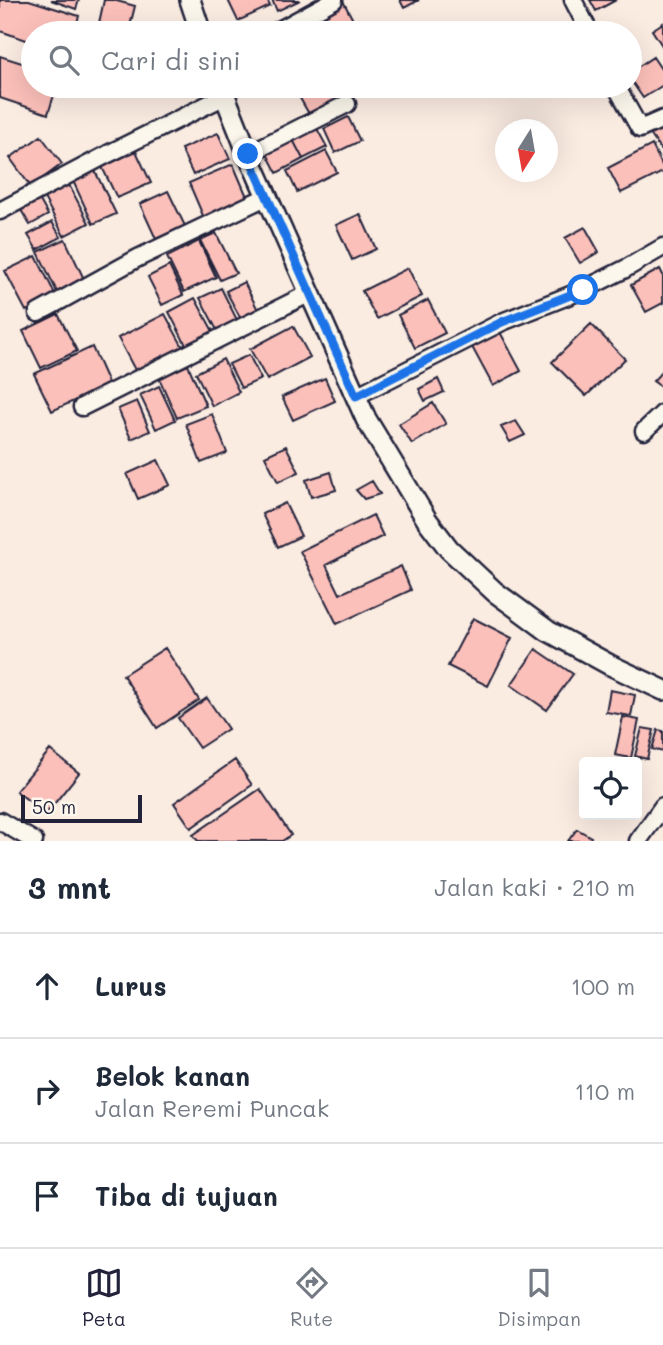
<!DOCTYPE html>
<html lang="id">
<meta charset="utf-8">
<style>
body{margin:0;font-family:Mali,sans-serif;background:#f6f6f7;color:#1f2937}
.controls{position:absolute;right:21px;bottom:21px;display:grid;overflow:hidden;border-radius:7px;box-shadow:0 7px 28px #0002}
.controls button{width:63px;height:63px;display:grid;place-items:center;padding:0;border:0;border-bottom:2px solid #e0e1e3;background:#fff;color:#1f2937;font:35px sans-serif}
.compass{position:absolute;left:495px;top:119px;width:63px;height:63px;border-radius:50%;background:#fff;box-shadow:0 7px 28px #0002;rotate:191deg}
.scale{position:absolute;left:21px;bottom:18px;width:121px;box-sizing:border-box;padding-left:7px;border:4px solid #22223b;border-top:0;font-size:19px;line-height:24px;white-space:nowrap;color:#22223b;-webkit-text-stroke:5px #fbf7ec;paint-order:stroke}
.stop{position:absolute;width:21px;height:21px;margin:-16px;border:5px solid #1a73e8;border-radius:50%;background:#fff}
.stop.end{background:#1a73e8;border-color:#fff;box-shadow:0 2px 7px #0008}
.list{margin:0;padding:0;list-style:none}
h2{display:flex;justify-content:space-between;align-items:center;height:91px;margin:0;padding:0 28px;font-size:30px}
h2 small{font-size:23px;font-weight:400;color:#747a83}
.list li{display:grid;grid-template-columns:46px 1fr auto;gap:21px;align-items:center;box-sizing:border-box;height:105px;padding:0 28px;border-top:2px solid #e0e1e3}
.list b{display:block;font-size:26px;white-space:nowrap}
.list p{margin:0;font-size:23px;white-space:nowrap;color:#747a83}
.list em{font-size:23px;font-style:normal;color:#747a83}
.icon{flex:none;width:38px;height:38px;fill:none;stroke:currentColor;stroke-width:2;stroke-linecap:round;stroke-linejoin:round}
.map{position:relative;flex:none;width:663px;height:841px;overflow:hidden}
.search{position:absolute;background:#fff;box-shadow:0 7px 28px #0002;left:21px;right:21px;top:21px;height:77px;display:flex;align-items:center;gap:18px;box-sizing:border-box;padding:0 24px;border-radius:38px;color:#747a83;font-size:26px}
.sheet{height:406px;background:#fff}
nav{display:flex;justify-content:space-around;align-items:center;box-sizing:border-box;height:98px;border-top:2px solid #e0e1e3;background:#fff;font-size:19px;color:#747a83}
nav a{display:grid;justify-items:center;gap:4px}
nav .on{color:#22223b}
.map>svg:first-child{display:block}
.building{fill:#fcc0ba;stroke:#22223b;stroke-width:2}
.lines{fill:none;stroke-linecap:round;stroke-linejoin:round}
.minor-casing{stroke:#22223b;stroke-width:21}
.tertiary-casing{stroke:#22223b;stroke-width:24}
.minor{stroke:#fbf7ec;stroke-width:16}
.tertiary{stroke:#fbf7ec;stroke-width:19}
.route{stroke:#1a73e8;stroke-width:9}
</style>
<div class="map">
<svg width="663" height="841" viewBox="0 0 663 841">
<rect width="100%" height="100%" fill="#fbece2"/>
<filter id="ink" filterUnits="userSpaceOnUse"><feTurbulence type="fractalNoise" baseFrequency=".0143" numOctaves="2"/><feDisplacementMap in="SourceGraphic" scale="14" xChannelSelector="R" yChannelSelector="G"/><feConvolveMatrix kernelMatrix="1 2 1 2 8 2 1 2 1" color-interpolation-filters="sRGB"/></filter>
<g filter="url(#ink)">
<path class="building" d="M0,0h29l50,16 -5,17h-41v53h24l-9,28 -48,-16v-42l25,8 7,-22 -32,-11z
M51,0h28l-3,9z
M104,0h9l22,6 -6,24 -30,-7z
M228,0h39l3,6 -32,15z
M272,0h28l-23,11z
M400,0h19l-15,8z
M590,0h26l-20,11z
M343,1l17,32h-43l-8,-14z
M663,23v24l-11,-17z
M82,24l31,7 -1,2h-32z
M653,57l10,15v13l-20,13 -13,-19v-7z
M293,86h41l7,12 -32,16z
M345,86h24l-18,9z
M580,86h20l-15,8z
M348,117l12,24 -25,12 -11,-24z
M315,125l12,22 -24,12 -11,-21z
M663,125v28l-13,-19z
M218,133l12,26 -37,16 -12,-26z
M41,136l21,28 -31,23 -21,-29z
M292,138l11,21 -26,14 -11,-21z
M652,145l11,22v5l-42,21 -13,-25z
M136,151l15,32 -34,15 -15,-31z
M326,151l11,21 -40,20 -10,-21z
M233,164l15,35 -44,19 -15,-35z
M95,171l21,43 -23,10 -20,-43z
M68,183l21,40 -25,13 -21,-40z
M168,191l17,35 -29,13 -16,-35z
M39,199l9,16 -18,10 -9,-15z
M360,214l16,35 -24,11 -16,-35z
M52,222l9,15 -24,13 -9,-15z
M585,227l14,25 -19,11 -15,-25z
M216,233l20,40 -16,7 -20,-40z
M65,239l19,40 -27,13 -19,-40z
M199,241l17,36 -32,15 -17,-35z
M36,256l20,40 -30,15 -21,-40z
M169,266l14,29 -21,10 -14,-28z
M408,268l14,28 -45,23 -15,-28z
M660,269l3,6v28l-17,9 -15,-27z
M244,282l16,32 -17,9 -17,-32z
M221,288l18,36 -20,10 -19,-36z
M195,298l20,37 -27,14 -19,-37z
M428,300l17,33 -30,15 -17,-33z
M58,314l19,37 -36,17 -18,-37z
M165,314l18,33 -47,25 -18,-34z
M591,324l34,35 -39,37 -34,-34z
M293,326l17,31 -43,23 -17,-31z
M500,332l21,39 -28,15 -21,-39z
M92,347l17,38 -57,26 -18,-37z
M249,355l12,24 -20,9 -12,-24z
M223,359l16,33 -27,14 -16,-33z
M188,365l18,41 -29,12 -18,-40z
M663,370v18l-10,-7z
M325,378l10,23 -42,19 -11,-23z
M438,379l6,13 -19,9 -6,-12z
M159,386l16,34 -19,9 -16,-34z
M137,401l13,30 -19,8 -13,-30z
M433,403l13,21 -34,20 -13,-20z
M212,414l15,39 -26,10 -15,-39z
M516,421l9,14 -15,7 -9,-15z
M286,446l13,26 -21,10 -13,-26z
M158,460l12,25 -32,14 -11,-25z
M331,472l5,18 -25,7 -5,-17z
M372,481l8,13 -16,5 -8,-9z
M285,503l16,33 -23,11 -16,-33z
M373,515l10,21 -57,29 14,29 61,-28 10,24 -74,34 -37,-73z
M473,618l39,20 -24,48 -40,-20z
M165,648l34,52 -42,28 -34,-53z
M536,649l37,25 -26,36 -36,-25z
M610,690l25,5 -4,21 -25,-4z
M207,698l21,31 -29,19 -21,-30z
M623,717l16,3 -8,38 -16,-3z
M642,728l12,2 -7,29 -12,-3z
M658,730l5,1v21l-11,-3z
M50,750l29,23 -33,41 -30,-23z
M235,760l17,25 -61,43 -17,-25z
M260,789l31,46 -9,6h-84l-5,-6z
M577,829l14,8 -3,4h-20z"/>
<g class="lines">
<g class="minor-casing">
<path id="minor" d="M573,0l17,33
M274,33l60,-33
M616,86l24,43 23,-10
M248,154l99,-50
M0,211l108,-57 117,-58
M38,313l100,-55 130,-62
M356,396l146,-74 81,-32 42,-21 38,-22
M82,407l228,-114
M644,431l19,-18
M0,821l34,20
M638,841l25,-35"/>
</g>
<g class="tertiary-casing">
<path id="tertiary" d="M190,0l11,33
M221,86l27,68 118,265 61,101 22,29 46,43 53,39 62,34 53,25"/>
</g>
<use href="#minor" class="minor"/>
<use href="#tertiary" class="tertiary"/>
</g>
</g>
<g class="lines" filter="url(#ink)">
<path class="route" d="M248,154l108,242 146,-74 81,-32"/>
</g>
</svg>
<div class="controls">
<button><svg class="icon" aria-label="locate" viewBox="0 0 24 24"><circle cx="12" cy="12" r="6"/><path d="M12 2v4M12 18v4M2 12h4M18 12h4"/></svg></button>
</div>
<svg class="compass" viewBox="-18 -18 36 36"><path d="M0-13l5 13h-10z" fill="#e53935"/><path d="M0 13l5-13h-10z" fill="#747a83"/></svg>
<div class="scale">50 m</div>
<div class="stop" style="left:583px;top:290px"></div>
<div class="stop end" style="left:248px;top:154px"></div>
<div class="search"><svg class="icon" aria-label="search" viewBox="0 0 24 24"><circle cx="10" cy="10" r="6"/><path d="M15 15l6 6"/></svg>Cari di sini</div>
</div>
<section class="sheet">
<h2>3 mnt<small>Jalan kaki · 210 m</small></h2>
<ul class="list">
<li><svg class="icon" aria-label="ahead" viewBox="0 0 24 24"><path d="M12 20V5M6 11l6-6 6 6"/></svg><div><b>Lurus</b></div><em>100 m</em></li>
<li><svg class="icon" aria-label="right" viewBox="0 0 24 24"><path d="M7 20v-9h11M14 6l5 5-5 5"/></svg><div><b>Belok kanan</b><p>Jalan Reremi Puncak</p></div><em>110 m</em></li>
<li><svg class="icon" aria-label="arrive" viewBox="0 0 24 24"><path d="M6 21V4h12l-3 4 3 4H6"/></svg><div><b>Tiba di tujuan</b></div></li>
</ul>
</section>
<nav>
<a class="on"><svg class="icon" aria-label="map" viewBox="0 0 24 24"><path d="M3 6l6-2 6 2 6-2v14l-6 2-6-2-6 2zM9 4v14M15 6v14"/></svg>Peta</a>
<a><svg class="icon" aria-label="directions" viewBox="0 0 24 24"><path d="M12 3l9 9-9 9-9-9zM9 14v-3h6M13 9l2 2-2 2"/></svg>Rute</a>
<a><svg class="icon" aria-label="saved" viewBox="0 0 24 24"><path d="M7 4h10v16l-5-4-5 4z"/></svg>Disimpan</a>
</nav>
